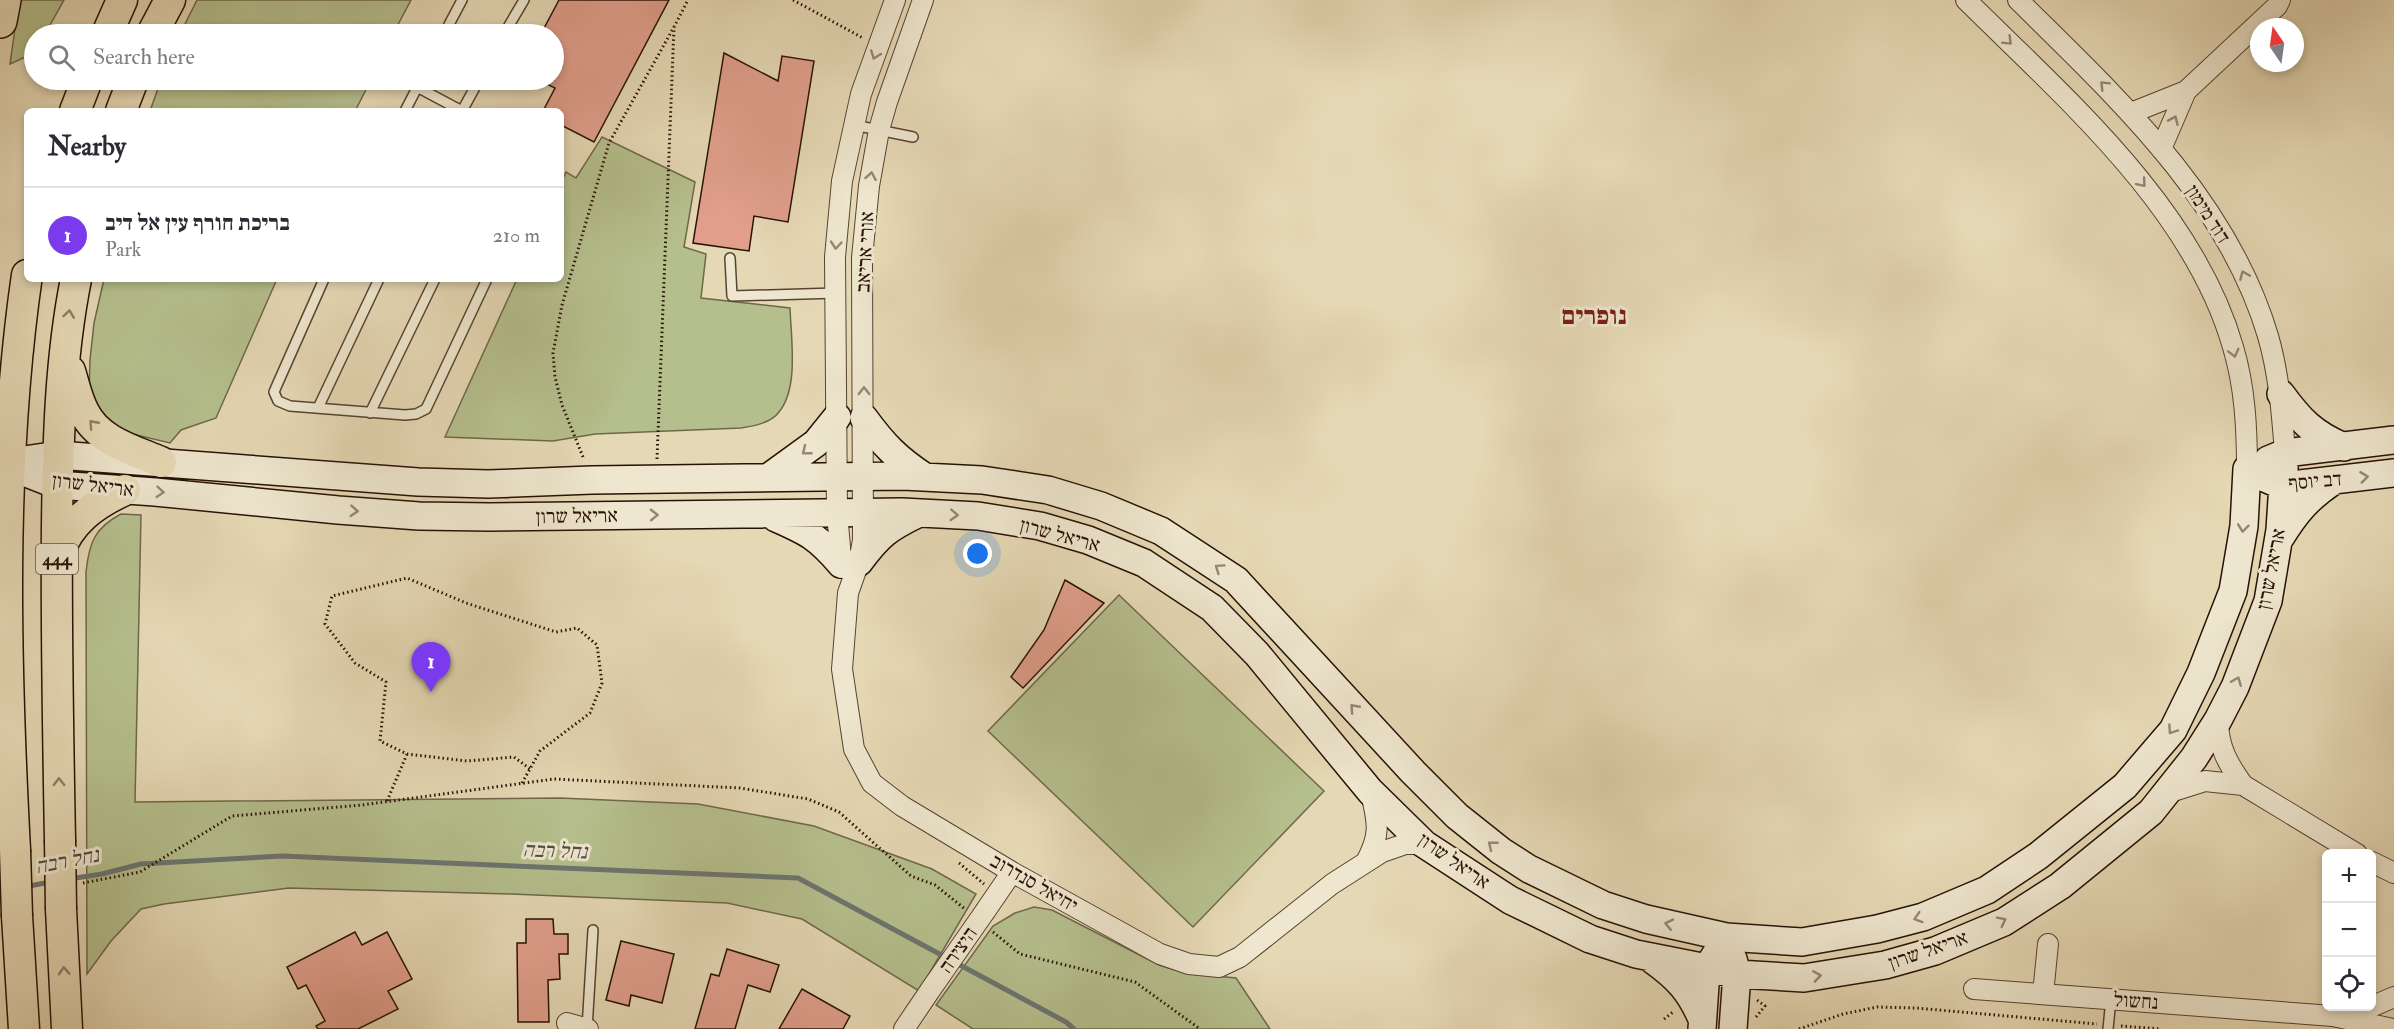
<!DOCTYPE html>
<meta charset="utf-8">
<style>
body{margin:0;font-family:"IM FELL Double Pica","Frank Ruhl Libre",serif;background:#f7f7f7;color:#2b2b33}
.controls{position:absolute;right:18px;bottom:18px;display:grid;overflow:hidden;border-radius:9px;box-shadow:0 3px 9px #0003}
.controls button{width:54px;height:54px;display:grid;place-items:center;padding:0;border:0;border-bottom:2px solid #e1e1e2;background:#fff;color:#2b2b33;font:30px sans-serif}
.compass{position:absolute;left:2250px;top:18px;width:54px;height:54px;border-radius:50%;background:#fff;box-shadow:0 3px 9px #0003;rotate:347deg}
.you{position:absolute;left:978px;top:554px;width:21px;height:21px;margin:-15px;border:4px solid #fff;border-radius:50%;background:#1a73e8;box-shadow:0 0 0 9px #1a73e833}
.badge{display:grid;place-items:center;width:39px;height:39px;border-radius:50%;background:#7c3aed;color:#fff;font-size:20px;font-weight:700}
.pin{position:absolute;translate:-50% -50px;filter:drop-shadow(0 2px 3px #0008)}
.pin::after{content:'';position:absolute;top:32px;width:21px;height:18px;background:inherit;clip-path:polygon(0 0,100% 0,50% 100%)}
.list{margin:0;padding:0;list-style:none}
h2{display:flex;justify-content:space-between;align-items:center;height:78px;margin:0;padding:0 24px;font-size:26px}
h2 small{font-size:20px;font-weight:400;color:#7c7c81}
.list li{display:grid;grid-template-columns:39px 1fr auto;gap:18px;align-items:center;box-sizing:border-box;height:96px;padding:0 24px;border-top:2px solid #e1e1e2}
.list b{display:block;font-size:22px;white-space:nowrap}
.list p{margin:0;font-size:20px;white-space:nowrap;color:#7c7c81}
.list em{font-size:20px;font-style:normal;color:#7c7c81}
.icon{flex:none;width:33px;height:33px;fill:none;stroke:currentColor;stroke-width:2;stroke-linecap:round;stroke-linejoin:round}
.map{position:relative;flex:none;width:2394px;height:1029px;overflow:hidden}
.search{position:absolute;background:#fff;box-shadow:0 3px 9px #0003;left:24px;top:24px;width:540px;height:66px;display:flex;align-items:center;gap:15px;box-sizing:border-box;padding:0 21px;border-radius:33px;color:#7c7c81;font-size:22px}
.panel{position:absolute;background:#fff;box-shadow:0 3px 9px #0003;left:24px;top:108px;width:540px;height:174px;border-radius:9px}
.map>svg:first-child{display:block}
.green{fill:#b5bf8d;stroke:#6e684a;stroke-width:1.5}
.lines{fill:none;stroke-linecap:round;stroke-linejoin:round}
.stream{stroke:#6b7570;stroke-width:5}
.building{fill:#e09e8b;stroke:#281106;stroke-width:1.5}
.lane-casing{stroke:#574332;stroke-width:12}
.street-casing{stroke:#574332;stroke-width:22}
.secondary-casing{stroke:#281106;stroke-width:30}
.primary-casing{stroke:#281106;stroke-width:33}
.highway-casing{stroke:#281106;stroke-width:36}
.path{stroke:#281106;stroke-width:3;stroke-dasharray:1.5 3;stroke-linecap:butt}
.lane{stroke:#eee6ce;stroke-width:9}
.street{stroke:#eee6ce;stroke-width:20}
.secondary{stroke:#eee6ce;stroke-width:27}
.primary{stroke:#e5d8b4;stroke-width:30}
.highway{stroke:#e5d8b4;stroke-width:33}
.street-bridge-casing{stroke:#574332;stroke-width:22;stroke-linecap:butt}
.primary-bridge-casing{stroke:#281106;stroke-width:33;stroke-linecap:butt}
.street-bridge{stroke:#eee6ce;stroke-width:20}
.primary-bridge{stroke:#e5d8b4;stroke-width:30}
.oneway{stroke:#958674}
.oneway2{stroke:#907e66}
.labels{text-anchor:middle;dominant-baseline:central;stroke-width:6;stroke-linejoin:round;paint-order:stroke}
.shield{fill:#eee6ce;stroke:#635142;stroke-width:1.5}
.shield-label{font-size:18px;font-weight:bold;fill:#281106}
.street-label{font-size:20px;fill:#281106;stroke:#eee6ce}
.water-label{font-size:21px;font-style:italic;fill:#4f4b44;stroke:#eee6ce}
.district-label{font-size:26px;font-weight:bold;fill:#7a1f14;stroke:#eee6ce}
</style>
<div class="map">
<svg width="2394" height="1029" viewBox="0 0 2394 1029">
<rect width="100%" height="100%" fill="#e5d8b4"/>
<filter id="stains"><feTurbulence type="fractalNoise" baseFrequency=".00333" numOctaves="4"/><feColorMatrix values="0 0 0 0 .2 0 0 0 0 .09 0 0 0 0 .02 0 0 0 .5 -.17"/></filter>
<radialGradient id="worn" r=".72"><stop offset=".6" stop-color="#630" stop-opacity="0"/><stop offset="1" stop-color="#630" stop-opacity=".3"/></radialGradient>
<path class="green" d="M19,0h45l-19,34h-11v19l-24,11z
M197,0h214l-18,34h-213z
M161,80h210l-16,31h-205z
M602,137l93,45 -11,65 22,7 -5,44 89,10c1,30 9,80 -11,104 -8,11 -25,14 -38,16l-146,6 -42,7 -108,-4 72,-158h44v-96l5,-11 10,6z
M104,279h173l-61,139 -35,12 -11,13 -50,-12 -10,-5 -21,-32 1,-34 4,-37z
M121,514l20,1 -6,287 425,-4 138,6 116,22 118,43 44,25 -57,97 -117,-72 -75,-16 -216,-9 -222,-6 -125,16 -23,5 -30,32 -24,33 -1,-402c3,-28 8,-44 35,-58z
M1119,595l205,196 -131,136 -205,-196z
M1034,907l18,3 107,55 26,8 51,5 34,51h-297l-37,-24 57,-79 22,-13z"/>
<g class="lines">
<path class="stream" d="M69,879l33,-5 39,-10 141,-8 516,22 268,144 8,7
M24,887l26,-5"/>
</g>
<path class="building" d="M559,0h110l-75,142 -33,-17v-14h-18l12,-23 -16,-8h15v-46h-13z
M724,53l54,28 4,-25 32,5 -26,161 -34,-6 -5,35 -56,-8z
M1065,580l39,23 -81,85 -12,-11 33,-47z
M526,919h27l1,15h14v20h-9l1,25 -12,1 1,42h-31l-1,-79h9z
M355,932l7,13 25,-13 25,47 -24,12 10,18 -40,20h-40l-2,-3 9,-5 -19,-36 -8,4 -11,-22z
M621,941l53,13 -12,49 -31,-8 -2,11 -23,-6z
M727,949l52,16 -9,27 -22,-7 -13,44h-40l16,-55 8,2z
M802,989l48,27 -7,13h-64z"/>
<g class="lines">
<g class="lane-casing">
<path id="lane" d="M444,34l18,-34
M504,34l20,-34
M417,87l45,24
M405,111l16,-31
M462,111l17,-31
M854,125l59,12
M730,258l2,38 104,-3
M324,279l-47,106 -3,7 4,9 12,5 115,9 11,-1 10,-5 61,-130
M318,408l61,-129
M370,413l65,-134
M587,1029l6,-99
M2108,1029l3,-30"/>
</g>
<g class="street-casing">
<path id="street" d="M923,0l-36,102 -8,28 -10,56 -7,72 1,282 -4,22 -11,31 -6,76 12,80 18,34 30,23 110,66 148,82 29,10 30,3 21,-10 92,-73 50,-32 23,-8h19
M1966,0c100,99 227,208 267,347 12,40 14,81 14,122
M2018,0c99,98 209,198 250,336 11,38 14,78 17,117
M2131,113l55,-22 91,-85 3,-6
M2161,149l25,-58
M842,568l-5,-54 -2,-257 7,-76 19,-87 34,-94
M2218,720c0,27 10,44 25,65
M2167,793l38,-12 38,4 114,69
M1366,862c15,-28 12,-39 5,-69
M2372,862l22,11
M986,910l26,-38
M1974,989l359,27 60,13
M2043,994l5,-50
M2345,1014l21,-5 28,-12
M567,1023l21,6
M904,1029l27,-40"/>
</g>
<g class="secondary-casing">
<path id="secondary" d="M2281,394c19,26 32,40 63,53
M864,418c19,26 33,41 61,59
M2268,460l17,-7 109,-13
M1,463l56,22 98,7 183,18 81,6 71,1 412,-5 76,4 62,10 48,14 56,23 68,45 45,46 113,137 54,53 86,56 80,39 46,15 101,20 67,4 81,-13 50,-14 69,-29 56,-36 91,-74 43,-54 24,-38 17,-33 33,-86 12,-71 5,-77
M4,463l54,-8 360,27 70,2 104,-4 311,-4 79,4 66,10 53,16 60,25 75,49 177,192 44,44 44,35 28,18 74,36 43,14 80,18 76,5 75,-13 46,-12 64,-27 51,-34 87,-70 48,-56 28,-57 32,-82 11,-65 3,-57
M769,477l47,-34 21,-26
M2267,479l16,7 111,-13
M776,518c32,14 42,19 65,46
M2280,538c16,-26 28,-40 53,-57
M859,562c20,-27 29,-34 58,-48
M1733,959l4,15 -4,55
M1653,960c25,18 37,31 49,59
M1702,1029l4,-59 10,-16"/>
</g>
<g class="primary-casing">
<path id="primary" d="M107,34l15,-34
M152,34l18,-34
M75,111l12,-31
M121,111l12,-31
M70,371c4,13 7,28 14,41 14,29 49,38 77,50
M58,555c11,-33 36,-51 67,-65
M60,840c-2,-105 -4,-210 -3,-315 1,-82 3,-166 19,-246
M15,850c-10,-189 -15,-389 12,-575
M61,909l6,120
M17,916l7,113"/>
</g>
<g class="highway-casing">
<path id="highway" d="M0,21l4,-21"/>
</g>
<path class="path" d="M793,0l70,38
M583,457l-21,-52 -7,-28 -2,-24 9,-48 47,-162 65,-116
M657,459l17,-432 14,-27
M522,783l18,-32 50,-38 12,-30 -5,-38 -20,-17 -21,4 -90,-29 -59,-25 -75,18 -7,28 30,39 31,19 -6,59 27,13 60,7 47,-4 16,12
M387,801l20,-47
M959,863l25,21
M83,883l57,-11 92,-56 130,-11 192,-26 186,9 68,11 31,13 72,64 24,9 30,24
M993,932l27,22 115,28 65,47
M1756,1017l9,-11 -8,-6
M1664,1019l9,-7
M2121,1026l40,3
M1799,1029l44,-15 34,-7 39,1 181,16"/>
<use href="#lane" class="lane"/>
<use href="#street" class="street"/>
<use href="#secondary" class="secondary"/>
<use href="#primary" class="primary"/>
<use href="#highway" class="highway"/>
<g class="street-bridge-casing">
<path id="street-bridge" d="M931,989l55,-79"/>
</g>
<g class="primary-bridge-casing">
<path id="primary-bridge" d="M60,840l1,69
M15,850l2,66"/>
</g>
<use href="#street-bridge" class="street-bridge"/>
<use href="#primary-bridge" class="primary-bridge"/>
</g>
<defs><path id="oneway-chevron" d="M-2-3.5L2.5 0L-2 3.5" fill="none" stroke-width="1.6" stroke-linecap="round" stroke-linejoin="round" transform="scale(1.5)"/></defs>
<g class="oneway">
<use href="#oneway-chevron" transform="translate(2008 41) rotate(45)"/>
<use href="#oneway-chevron" transform="translate(875 55) rotate(110)"/>
<use href="#oneway-chevron" transform="translate(2104 85) rotate(-135)"/>
<use href="#oneway-chevron" transform="translate(2174 120) rotate(-66)"/>
<use href="#oneway-chevron" transform="translate(871 176) rotate(-80)"/>
<use href="#oneway-chevron" transform="translate(2142 183) rotate(50)"/>
<use href="#oneway-chevron" transform="translate(836 245) rotate(95)"/>
<use href="#oneway-chevron" transform="translate(2244 275) rotate(-113)"/>
<use href="#oneway-chevron" transform="translate(2234 353) rotate(76)"/>
<use href="#oneway-chevron" transform="translate(864 391) rotate(-90)"/>
<use href="#oneway-chevron" transform="translate(806 451) rotate(141)"/>
<use href="#oneway-chevron" transform="translate(2364 477) rotate(-7)"/>
<use href="#oneway-chevron" transform="translate(160 492) rotate(5)"/>
<use href="#oneway-chevron" transform="translate(354 511) rotate(4)"/>
<use href="#oneway-chevron" transform="translate(654 515) rotate(-1)"/>
<use href="#oneway-chevron" transform="translate(954 515) rotate(3)"/>
<use href="#oneway-chevron" transform="translate(2243 528) rotate(97)"/>
<use href="#oneway-chevron" transform="translate(1219 568) rotate(-145)"/>
<use href="#oneway-chevron" transform="translate(2237 681) rotate(-68)"/>
<use href="#oneway-chevron" transform="translate(1354 708) rotate(-132)"/>
<use href="#oneway-chevron" transform="translate(2172 730) rotate(124)"/>
<use href="#oneway-chevron" transform="translate(1492 845) rotate(-141)"/>
<use href="#oneway-chevron" transform="translate(1918 918) rotate(163)"/>
<use href="#oneway-chevron" transform="translate(2002 921) rotate(-27)"/>
<use href="#oneway-chevron" transform="translate(1669 924) rotate(-167)"/>
<use href="#oneway-chevron" transform="translate(1817 976) rotate(-9)"/>
</g>
<g class="oneway2">
<use href="#oneway-chevron" transform="translate(69 314) rotate(-82)"/>
<use href="#oneway-chevron" transform="translate(93 424) rotate(-132)"/>
<use href="#oneway-chevron" transform="translate(59 782) rotate(-91)"/>
<use href="#oneway-chevron" transform="translate(64 971) rotate(-93)"/>
</g>
<g class="labels">
<rect class="shield" x="36" y="544" width="42" height="30" rx="4.5"/>
<g class="shield-label">
<text x="57" y="559">444</text>
</g>
<g class="street-label">
<text transform="translate(2208 214) rotate(57)">דוד מימון</text>
<text transform="translate(865 252) rotate(-87)">אורי אריאב</text>
<text transform="translate(2315 481) rotate(-5)">דב יוסף</text>
<text transform="translate(93 485) rotate(7)">אריאל שרון</text>
<text transform="translate(577 516) rotate(-1)">אריאל שרון</text>
<text transform="translate(1060 535) rotate(15)">אריאל שרון</text>
<text transform="translate(2271 569) rotate(-79)">אריאל שרון</text>
<text transform="translate(1454 861) rotate(35)">אריאל שרון</text>
<text transform="translate(1034 883) rotate(30)">יחיאל סנדרוב</text>
<text transform="translate(958 950) rotate(-55)">היצירה</text>
<text transform="translate(1928 950) rotate(-19)">אריאל שרון</text>
<text transform="translate(2136 1001) rotate(4)">נחשול</text>
</g>
<g class="water-label">
<text transform="translate(555 851) rotate(2)">נחל רבה</text>
<text transform="translate(67 861) rotate(-11)">נחל רבה</text>
</g>
<g class="district-label">
<text x="1594" y="316">נופרים</text>
</g>
</g>
<rect width="100%" height="100%" filter="url(#stains)"/>
<rect width="100%" height="100%" fill="url(#worn)"/>
</svg>
<div class="controls">
<button>+</button>
<button>−</button>
<button><svg class="icon" aria-label="locate" viewBox="0 0 24 24"><circle cx="12" cy="12" r="6"/><path d="M12 2v4M12 18v4M2 12h4M18 12h4"/></svg></button>
</div>
<svg class="compass" viewBox="-18 -18 36 36"><path d="M0-13l5 13h-10z" fill="#e53935"/><path d="M0 13l5-13h-10z" fill="#7c7c81"/></svg>
<div class="you"></div>
<div class="pin badge" style="left:431px;top:692px">1</div>
<div class="search"><svg class="icon" aria-label="search" viewBox="0 0 24 24"><circle cx="10" cy="10" r="6"/><path d="M15 15l6 6"/></svg>Search here</div>
<section class="panel">
<h2>Nearby<small></small></h2>
<ul class="list">
<li><span class="badge">1</span><div><b>בריכת חורף עין אל דיב</b><p>Park</p></div><em>210 m</em></li>
</ul>
</section>
</div>
